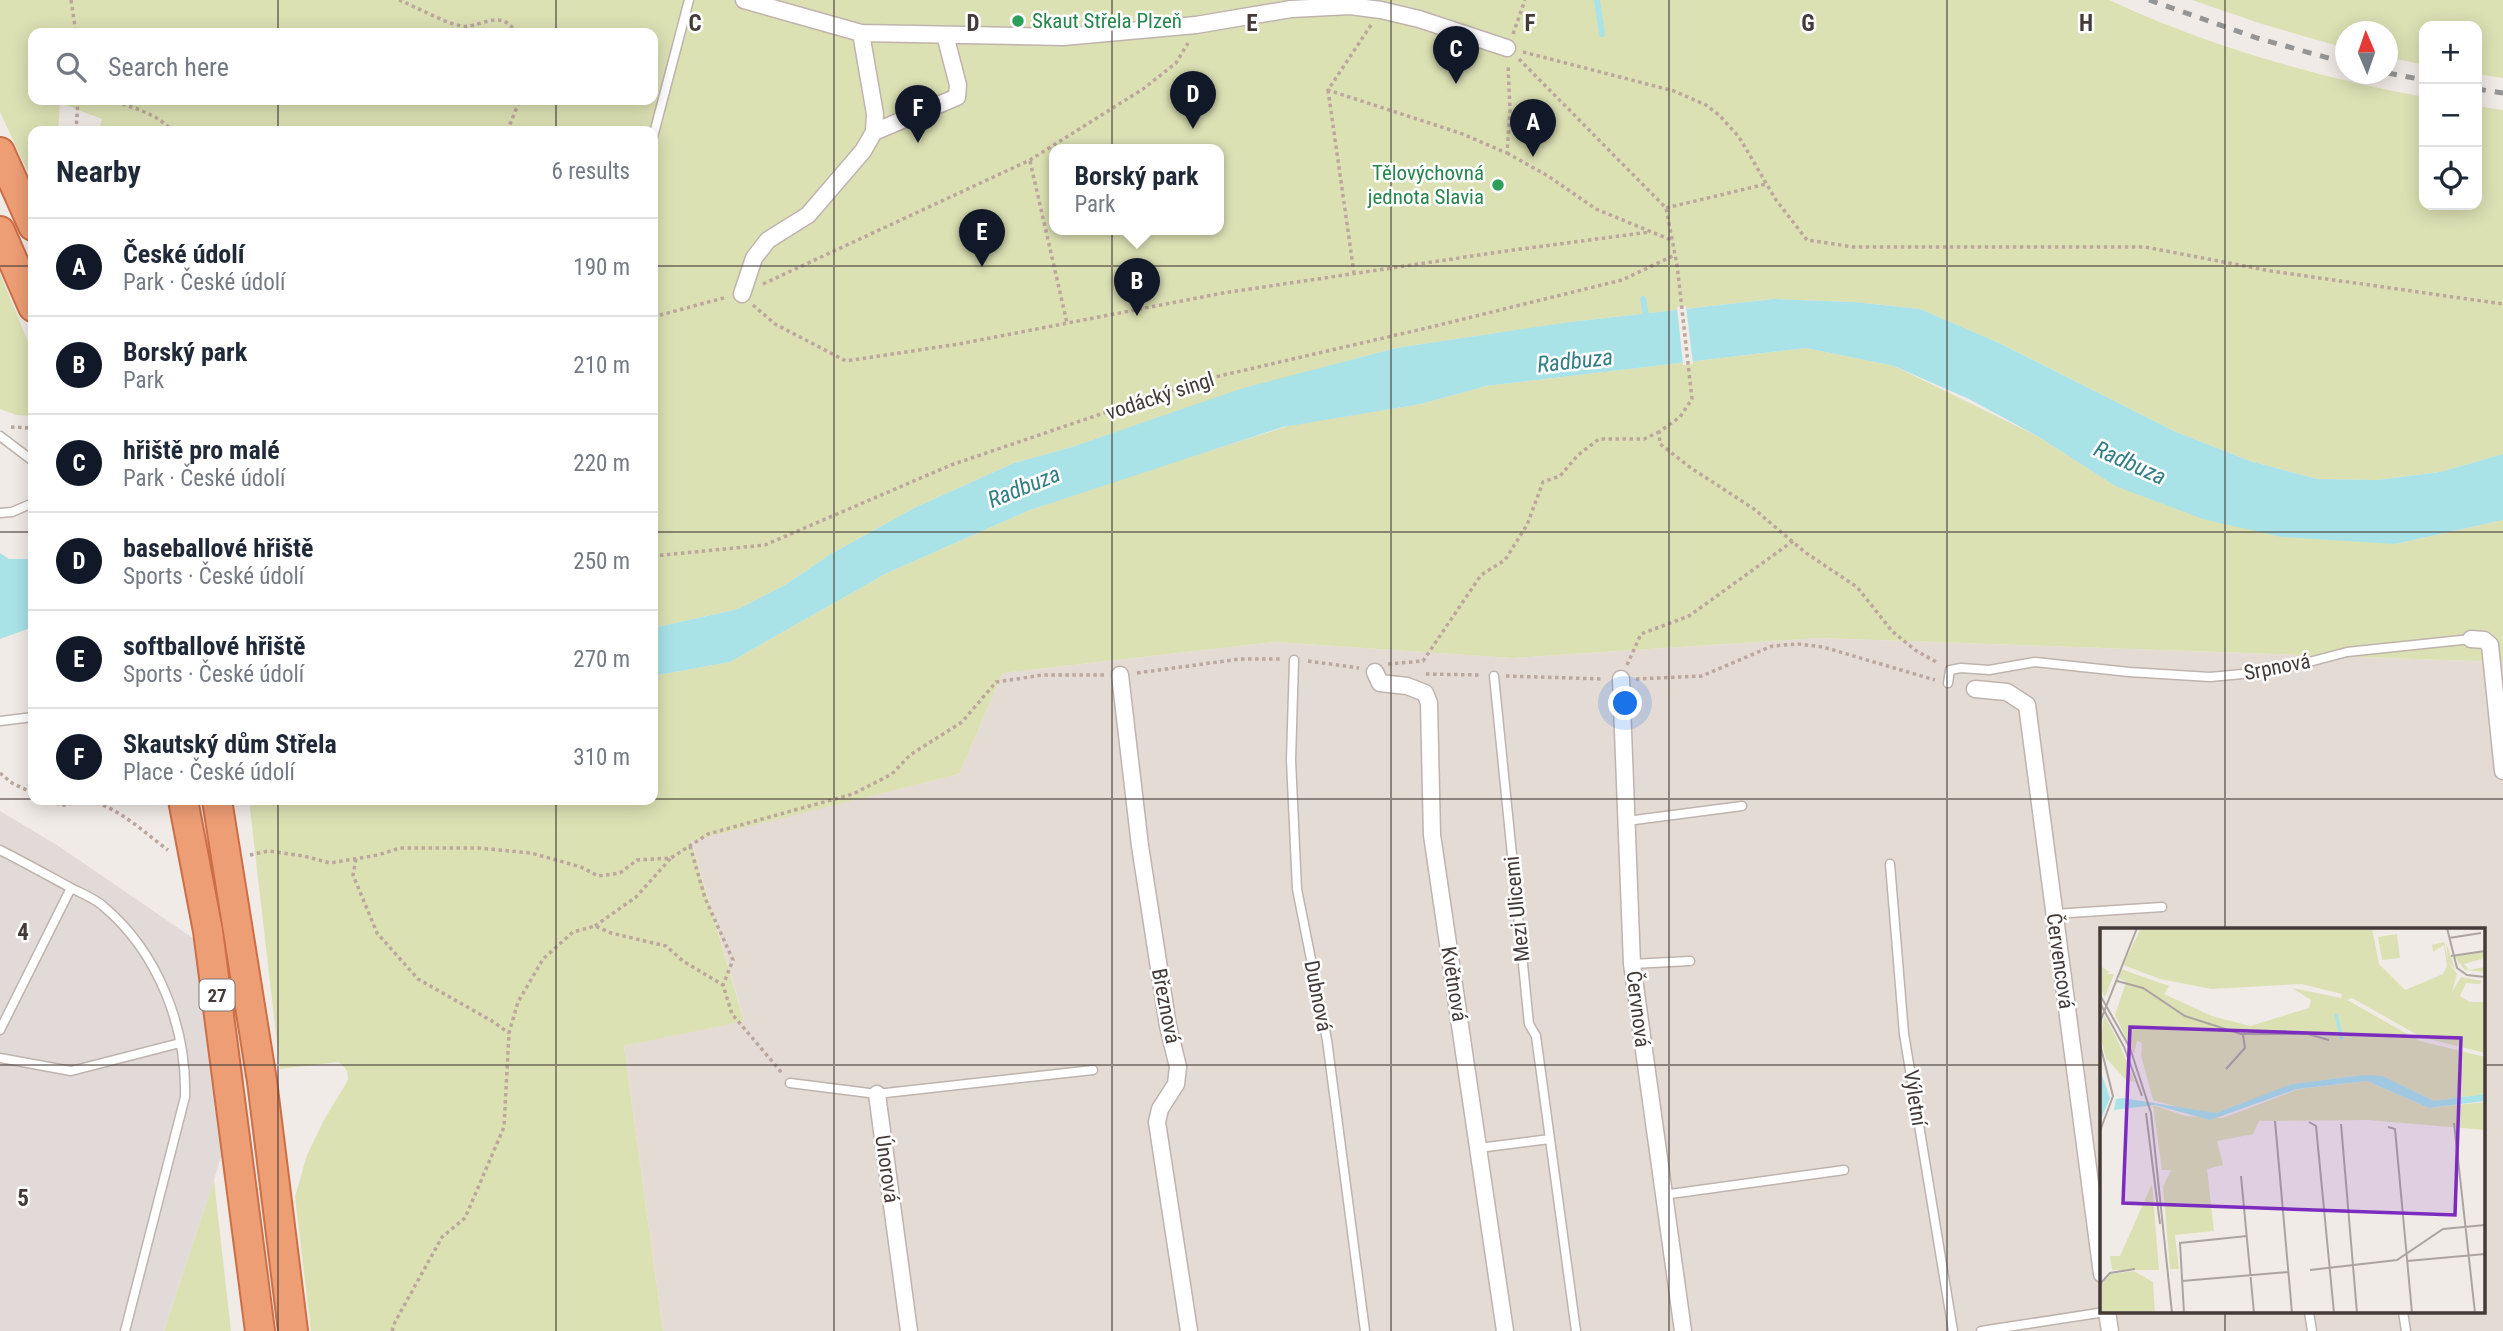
<!DOCTYPE html>
<meta charset="utf-8">
<style>
body{margin:0;font-family:"Roboto Condensed",sans-serif;background:#f6f6f7;color:#1f2937}
.controls{position:absolute;right:21px;top:21px;display:grid;overflow:hidden;border-radius:14px;box-shadow:0 4px 18px #0003}
.controls button{width:63px;height:63px;display:grid;place-items:center;padding:0;border:0;border-bottom:2px solid #e0e1e3;background:#fff;color:#1f2937;font:35px sans-serif}
.compass{position:absolute;left:2335px;top:21px;width:63px;height:63px;border-radius:50%;background:#fff;box-shadow:0 4px 18px #0003;rotate:358deg}
.you{position:absolute;left:1626px;top:704px;width:24px;height:24px;margin:-18px;border:5px solid #fff;border-radius:50%;background:#1a73e8;box-shadow:0 0 0 10px #1a73e833}
.badge{display:grid;place-items:center;width:46px;height:46px;border-radius:50%;background:#111827;color:#fff;font-size:23px;font-weight:700}
.pin{position:absolute;translate:-50% -58px;filter:drop-shadow(0 2px 4px #0008)}
.pin::after{content:'';position:absolute;top:37px;width:24px;height:21px;background:inherit;clip-path:polygon(0 0,100% 0,50% 100%)}
.popup{position:absolute;left:1049px;top:144px;width:175px;height:91px;box-sizing:border-box;display:grid;place-content:center;border-radius:14px;background:#fff;filter:drop-shadow(0 2px 5px #0005);font-size:23px;white-space:nowrap;color:#747a83}
.popup b{font-size:26px;color:#1f2937}
.popup::after{content:'';position:absolute;left:50%;top:100%;margin-left:-14px;border:14px solid transparent;border-top-color:#fff}
.list{margin:0;padding:0;list-style:none}
h2{display:flex;justify-content:space-between;align-items:center;height:91px;margin:0;padding:0 28px;font-size:30px}
h2 small{font-size:23px;font-weight:400;color:#747a83}
.list li{display:grid;grid-template-columns:46px 1fr auto;gap:21px;align-items:center;box-sizing:border-box;height:98px;padding:0 28px;border-top:2px solid #e0e1e3}
.list b{display:block;font-size:26px;white-space:nowrap}
.list p{margin:0;font-size:23px;white-space:nowrap;color:#747a83}
.list em{font-size:23px;font-style:normal;color:#747a83}
.icon{flex:none;width:38px;height:38px;fill:none;stroke:currentColor;stroke-width:2;stroke-linecap:round;stroke-linejoin:round}
.map{position:relative;flex:none;width:2503px;height:1331px;overflow:hidden}
.search{position:absolute;background:#fff;box-shadow:0 4px 18px #0003;left:28px;top:28px;width:630px;height:77px;display:flex;align-items:center;gap:18px;box-sizing:border-box;padding:0 24px;border-radius:14px;color:#747a83;font-size:26px}
.panel{position:absolute;background:#fff;box-shadow:0 4px 18px #0003;left:28px;top:126px;width:630px;height:679px;border-radius:14px}
.map>svg:first-child{display:block}
.residential{fill:#e5dbd5;fill-rule:evenodd}
.industrial{fill:#e1dad8}
.green{fill:#dce1b4;fill-rule:evenodd}
.water{fill:#a9e3e8}
.pier{fill:#f1ebe7}
.lines{fill:none;stroke-linecap:round;stroke-linejoin:round}
.stream{stroke:#a9e3e8;stroke-width:6}
.lane-casing{stroke:#bfb3ad;stroke-width:11}
.street-casing{stroke:#bfb3ad;stroke-width:19}
.highway-casing{stroke:#cc6e46;stroke-width:32}
.path{stroke:#bca79d;stroke-width:3.5;stroke-dasharray:3.5 3.5;stroke-linecap:butt}
.lane{stroke:#fff;stroke-width:8}
.street{stroke:#fff;stroke-width:16}
.highway{stroke:#ee9e75;stroke-width:28}
.rail{stroke:#959595;stroke-width:5;stroke-dasharray:9 9;stroke-linecap:butt}
.highway-bridge-casing{stroke:#cc6e46;stroke-width:32;stroke-linecap:butt}
.highway-bridge{stroke:#ee9e75;stroke-width:28}
.grid{fill:none;stroke:#443a37;stroke-width:2;stroke-opacity:0.55}
.leisure-dot{fill:#2e9e5b;stroke:#fff;stroke-width:2.5}
.labels{text-anchor:middle;dominant-baseline:central;stroke-width:5;stroke-linejoin:round;paint-order:stroke}
.shield{fill:#fff;stroke:#7c7573;stroke-width:2}
.shield-label{font-size:19px;font-weight:bold;fill:#443a37}
.leisure-label{font-size:21px;fill:#27864d;stroke:#fff;text-anchor:start}
.street-label{font-size:21px;fill:#443a37;stroke:#fff}
.water-label{font-size:23px;font-style:italic;fill:#337f86;stroke:#fff}
.inset-river{fill:none;stroke:#a9e3e8;stroke-width:3.5}
.inset-road{fill:none;stroke:#aca4a1;stroke-width:2}
.view{fill:#7b2cbf;fill-opacity:0.15;stroke:#7b2cbf;stroke-width:3.5}
.inset-edge{fill:none;stroke:#443a37;stroke-width:3.5}
.grid-label{font-size:23px;text-anchor:middle;font-weight:bold;fill:#443a37;stroke:#fff;stroke-width:5;stroke-linejoin:round;paint-order:stroke}
</style>
<div class="map">
<svg width="2503" height="1331" viewBox="0 0 2503 1331">
<rect width="100%" height="100%" fill="#f1ebe7"/>
<path class="residential" d="M1819,638l684,24v669h-1840l-39,-285 120,-26 -53,-180 268,-66 44,-101 272,-31 237,16zM2102,930h382v382h-382z"/>
<path class="industrial" d="M0,811l60,36 137,94 30,28 18,107 -31,104 -50,151h-164z"/>
<path class="green" d="M0,0h2109c99,46 207,77 315,97v108h53v-99l26,4v344l-63,18 -63,8 -60,-1 -67,-18 -74,-29 -179,-90 -77,-33 -66,-7 -82,-3 -193,22 -183,27 -146,39 -178,60 -58,16 -98,44 -87,48 -44,30 -47,24 -85,19v-497h-554l3,-12 -42,-16 -2,28h-25v52l-33,-71zM33,33h620v67h-620zM1055,150h164v80h-164z
M2192,0h311v78l-26,-4v-48h-53v39l-36,-8v-25h-42l-1,16 -83,-24z
M0,273l33,81v62l-17,-1 -16,-6z
M1806,348l88,18 145,71 76,49 280,58 108,-24v142l-684,-24 -307,20 -237,-16 -272,31 -44,101 -268,67 53,180 -120,25 39,285h-352l-16,-134 12,-42 17,-35 24,-40c0,-9 -2,-13 -10,-18l-58,7 -31,-269h404v-124l77,-14 157,-89 143,-63 105,-36 157,-49 129,-21 65,-18z
M214,1180l17,151h-67z"/>
<path class="water" d="M1773,299l81,3 66,7 77,33 179,90 74,29 67,18 60,1 63,-8 63,-18v66l-108,24 -114,-7 -78,-18 -88,-33 -76,-49 -70,-38 -75,-33 -88,-18 -320,38 -65,18 -138,23 -253,83 -143,63 -157,89 -77,14v-48l85,-19 47,-24 44,-30 87,-48 98,-44 58,-16 168,-58 156,-41 174,-26z
M0,553l9,6h24v68l-33,12z"/>
<path class="pier" d="M1686,306l7,58 -10,1 -6,-58z"/>
<g class="lines">
<path class="stream" d="M1597,0l5,34
M1643,299l4,22"/>
<g class="lane-casing">
<path id="lane" d="M653,137l36,-137
M0,436l33,25
M0,513l12,-1 21,-9
M1294,660l-3,100 6,129 30,151 38,291
M1494,676l35,348 7,12 40,295
M1948,683l2,-13 11,-2 28,2 46,-8 94,10 81,5 65,-6 72,-19 124,-13
M0,721l33,-4
M1627,821l115,-15
M0,850c24,12 47,25 71,38 10,5 23,10 32,18 55,46 84,121 82,191l-60,234
M1890,864l14,170 49,297
M2054,914l108,-7
M1632,964l58,-3
M0,1030l71,-142
M0,1058l71,13 109,-28
M790,1083l87,11 216,-24
M1479,1148l71,-9
M1663,1195l181,-25
M2309,1312l3,19
M2403,1312l3,19
M1981,1331l124,-19"/>
</g>
<g class="street-casing">
<path id="street" d="M744,0l117,33 202,4 133,-12 95,-16 59,-3 31,4 38,9 88,29
M874,132l83,-35 1,-12 -13,-50
M742,294l12,-36 14,-18 40,-25 55,-64 11,-19 1,-18 -14,-81
M2471,639l13,1 6,5 13,126
M1375,672l5,11 27,3 18,7 4,10 3,132 73,496
M1120,675l20,171 28,180 10,41 -2,17 -16,25 -3,13 32,209
M1621,679l11,285 51,367
M1975,689l32,3 20,13 75,569
M877,1094l32,237
M2107,1312l3,19"/>
</g>
<g class="highway-casing">
<path id="highway" d="M0,152l33,74
M0,231l33,76
M262,1081l31,250
M242,1192l18,139"/>
</g>
<path class="path" d="M71,0l5,33
M399,0c20,8 41,21 62,26 16,4 40,-20 55,7
M1371,25l-43,65 132,43 47,20 3,-42 -2,-46
M1513,34l12,-34
M1523,52l151,39 32,14 13,10 20,22 37,63 31,40 47,7h291l126,24 232,33
M1519,59l147,149 11,57 15,134 -12,18 -21,15 1,12 31,24 63,41 52,44 51,34 35,44 23,19 23,13
M1328,90l26,183
M109,100c22,7 48,13 63,31
M76,131l2,-31
M507,131l13,-31
M1507,153l41,23 48,33 75,31
M1030,161l37,162
M1666,208l100,-24
M763,284l267,-124 113,-71 33,-26 12,-20
M753,305l22,19 71,37 113,-17 264,-51 283,-42 144,-19
M653,317l74,-20
M11,427l22,1
M653,556l112,-11 186,-80 185,-63 79,-25 216,-50 191,-47 53,-25
M1308,661l51,7
M1388,664l35,-3 58,-86 24,-15 22,-35 16,-43 17,-6 18,-21 21,-16h45l15,-7
M1627,665l14,-31 48,-18 104,-75
M1137,673l103,-14h43
M1426,674l55,1
M1506,676l97,3
M1636,679l66,-3 70,-30 26,-2 25,3 112,33
M0,773l12,10 21,10
M49,800c23,11 18,0 37,1 28,2 60,33 82,49
M690,846l15,52 28,62 -10,25
M250,855l18,-4 36,5 26,7 48,-8 22,-7h78l53,5 50,14 17,9 22,-3 17,-13 34,-2 37,-24 145,-40 39,-20 18,-19 52,-33 34,-40 47,-7h62
M356,859l-3,16 24,58 41,46 74,42 17,12
M595,926l41,-29 35,-39
M392,1331l3,-9 47,-85 23,-19 39,-91 5,-94 9,-31 25,-43 30,-27 22,-6 16,7 55,13 17,15 40,24 9,29 50,59"/>
<use href="#lane" class="lane"/>
<use href="#street" class="street"/>
<use href="#highway" class="highway"/>
<path class="rail" d="M2149,0l108,38 89,25
M2388,73l36,7
M2477,89l26,4"/>
<g class="highway-bridge-casing">
<path id="highway-bridge" d="M183,800l25,131 34,261
M217,800l45,281"/>
</g>
<use href="#highway-bridge" class="highway-bridge"/>
</g>
<path class="grid" d="M278,0v33M556,0v33M834,0v1331M1112,0v1331M1391,0v1331M1669,0v1331M1947,0v1331M2225,0v930M278,100v31M556,100v31M0,266h33M653,266h1850M0,532h33M653,532h1850M0,799h33M653,799h1850M278,800v531M556,800v531M0,1065h2102M2484,1065h19M2225,1312v19"/>
<g class="leisure-dot">
<circle cx="1018" cy="21" r="7"/>
<circle cx="1498" cy="185" r="7"/>
</g>
<g class="labels">
<rect class="shield" x="199.5" y="979.5" width="35" height="31" rx="5"/>
<g class="shield-label">
<text x="217" y="995">27</text>
</g>
<g class="leisure-label">
<text x="1032" y="21">Skaut Střela Plzeň</text>
<text x="1484" y="173" text-anchor="end">Tělovýchovná<tspan x="1484" dy="24">jednota Slavia</tspan></text>
</g>
<g class="street-label">
<text transform="translate(1160 396) rotate(-18)">vodácký singl</text>
<text transform="translate(2277 667) rotate(-11)">Srpnová</text>
<text transform="translate(1517 909) rotate(-96)">Mezi Ulicemi</text>
<text transform="translate(2060 961) rotate(82)">Červencová</text>
<text transform="translate(1454 984) rotate(81)">Květnová</text>
<text transform="translate(1318 996) rotate(79)">Dubnová</text>
<text transform="translate(1166 1006) rotate(79)">Březnová</text>
<text transform="translate(1638 1009) rotate(83)">Červnová</text>
<text transform="translate(1915 1098) rotate(81)">Výletní</text>
<text transform="translate(887 1169) rotate(82)">Únorová</text>
</g>
<g class="water-label">
<text transform="translate(1575 361) rotate(-6)">Radbuza</text>
<text transform="translate(2130 463) rotate(24)">Radbuza</text>
<text transform="translate(1024 487) rotate(-22)">Radbuza</text>
</g>
</g>
<g transform="translate(2100 928)">
<rect width="385" height="385" fill="#f1ebe7"/>
<path d="M41,0h231l7,36 26,26 38,-16 4,-8 -3,-21 -11,7 -1,-7 12,-3 4,18 -2,-18 9,27 -7,-7 9,12 -5,18 9,-15 21,4 -2,3 -14,-1 -6,13 10,6h15v51l-64,-16 -69,-39 -5,2 73,41 65,16v37l-51,7 -42,-20 -29,-6 -70,9 -77,29 -24,-2 -39,-11 -12,-45 1,-12 -5,-2 -3,13 -19,-39 11,-33 -7,-4 2,-9 48,17 -5,8 48,22 38,10 59,-18 2,-8 -19,-12 49,10 1,-4 -41,-10 -89,5 -52,-10 -37,-14zM297,6l3,24 -18,2 -4,-23zM385,24v6l-21,6 5,6 16,-3v5l-20,-2 -11,-14zM0,38l10,6 -4,2h8l-9,23 -5,-7zM4,87l15,28 16,39 -9,-2 -20,-22 -5,-18zM267,153l62,27 56,-6v28l-117,-10 -109,1 -6,13 -36,7 6,24 -16,4 7,62 -39,4 4,34h-9l-7,-82 8,-17h-9l-9,-65 32,11 38,2 76,-29zM52,256l7,86h-47l-2,-14h10zM34,343l19,11 2,31h-55v-27l11,-12z" fill="#dce1b4"/>
<path d="M0,142l10,28 -10,23zM263,147l19,1 52,25 51,-7v7l-56,7 -62,-27 -70,8 -87,31 -55,-15 -41,5 2,-11 7,-1 93,15 76,-29z" fill="#a9e3e8"/>
<path class="inset-river" d="M236,86l6,25"/>
<path class="inset-road" d="M347,0l10,40 10,7 18,2M349,10l32,-5M351,28l34,-5M17,53l26,7 42,28 56,18h67l21,6M0,67l30,53 21,65 21,200M0,75l24,44 18,49M0,94l37,-94M0,116l13,52 -13,35M126,141l19,-21 -2,-13M46,185l14,111M175,193l17,192M209,194l7,4 18,187M354,195l21,190M241,196l16,189M288,199l7,2 17,184M141,248l13,137M307,333l78,-7M210,342l87,-10 46,-31 42,-4M82,353l106,-9M0,356l10,-11 25,-4M84,385l-4,-70 67,-7"/>
<path class="view" d="M30,99l331,11 -6,177 -332,-12z"/>
<rect width="385" height="385" class="inset-edge"/>
</g>
<g class="grid-label">
<text x="695" y="31">C</text>
<text x="973" y="31">D</text>
<text x="1252" y="31">E</text>
<text x="1530" y="31">F</text>
<text x="1808" y="31">G</text>
<text x="2086" y="31">H</text>
<text x="23" y="940">4</text>
<text x="23" y="1206">5</text>
</g>
</svg>
<div class="controls">
<button>+</button>
<button>−</button>
<button><svg class="icon" aria-label="locate" viewBox="0 0 24 24"><circle cx="12" cy="12" r="6"/><path d="M12 2v4M12 18v4M2 12h4M18 12h4"/></svg></button>
</div>
<svg class="compass" viewBox="-18 -18 36 36"><path d="M0-13l5 13h-10z" fill="#e53935"/><path d="M0 13l5-13h-10z" fill="#747a83"/></svg>
<div class="you"></div>
<div class="pin badge" style="left:1533px;top:157px">A</div>
<div class="pin badge" style="left:1137px;top:316px">B</div>
<div class="popup"><b>Borský park</b>Park</div>
<div class="pin badge" style="left:1456px;top:84px">C</div>
<div class="pin badge" style="left:1193px;top:129px">D</div>
<div class="pin badge" style="left:982px;top:267px">E</div>
<div class="pin badge" style="left:918px;top:143px">F</div>
<div class="search"><svg class="icon" aria-label="search" viewBox="0 0 24 24"><circle cx="10" cy="10" r="6"/><path d="M15 15l6 6"/></svg>Search here</div>
<section class="panel">
<h2>Nearby<small>6 results</small></h2>
<ul class="list">
<li><span class="badge">A</span><div><b>České údolí</b><p>Park · České údolí</p></div><em>190 m</em></li>
<li><span class="badge">B</span><div><b>Borský park</b><p>Park</p></div><em>210 m</em></li>
<li><span class="badge">C</span><div><b>hřiště pro malé</b><p>Park · České údolí</p></div><em>220 m</em></li>
<li><span class="badge">D</span><div><b>baseballové hřiště</b><p>Sports · České údolí</p></div><em>250 m</em></li>
<li><span class="badge">E</span><div><b>softballové hřiště</b><p>Sports · České údolí</p></div><em>270 m</em></li>
<li><span class="badge">F</span><div><b>Skautský dům Střela</b><p>Place · České údolí</p></div><em>310 m</em></li>
</ul>
</section>
</div>
